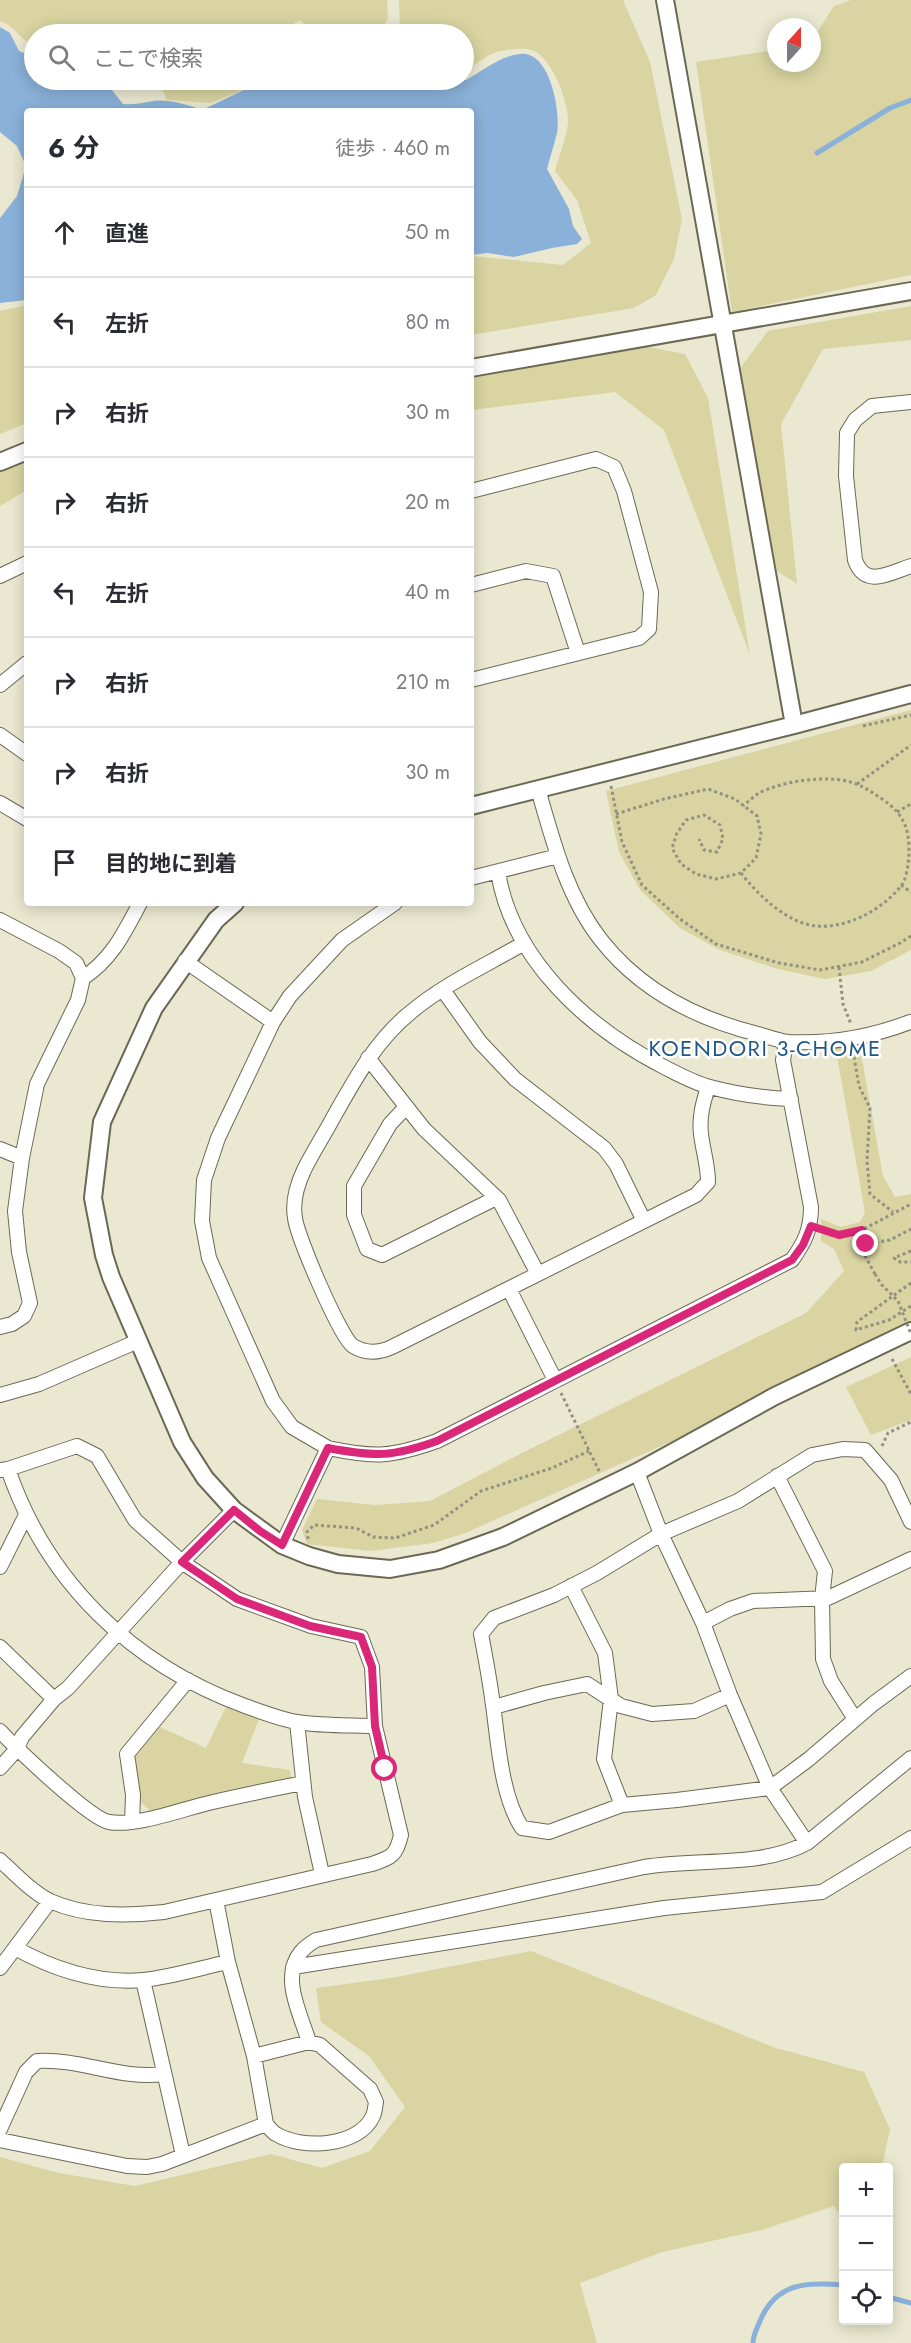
<!DOCTYPE html>
<html lang="ja">
<meta charset="utf-8">
<style>
body{margin:0;font-family:Jost,"Noto Sans JP",sans-serif;background:#f7f7f7;color:#2b2b33}
.controls{position:absolute;right:18px;bottom:18px;display:grid;overflow:hidden;border-radius:6px;box-shadow:0 3px 15px #0003}
.controls button{width:54px;height:54px;display:grid;place-items:center;padding:0;border:0;border-bottom:2px solid #e1e1e2;background:#fff;color:#2b2b33;font:30px sans-serif}
.compass{position:absolute;left:767px;top:18px;width:54px;height:54px;border-radius:50%;background:#fff;box-shadow:0 3px 15px #0003;rotate:21deg}
.stop{position:absolute;width:18px;height:18px;margin:-14px;border:4px solid #db2777;border-radius:50%;background:#fff}
.stop.end{background:#db2777;border-color:#fff;box-shadow:0 2px 6px #0008}
.list{margin:0;padding:0;list-style:none}
h2{display:flex;justify-content:space-between;align-items:center;height:78px;margin:0;padding:0 24px;font-size:26px}
h2 small{font-size:20px;font-weight:400;color:#7c7c81}
.list li{display:grid;grid-template-columns:39px 1fr auto;gap:18px;align-items:center;box-sizing:border-box;height:90px;padding:0 24px;border-top:2px solid #e1e1e2}
.list b{display:block;font-size:22px;white-space:nowrap}
.list em{font-size:20px;font-style:normal;color:#7c7c81}
.icon{flex:none;width:33px;height:33px;fill:none;stroke:currentColor;stroke-width:2;stroke-linecap:round;stroke-linejoin:round}
.map{position:relative;flex:none;width:911px;height:2343px;overflow:hidden}
.search{position:absolute;background:#fff;box-shadow:0 3px 15px #0003;left:24px;top:24px;width:450px;height:66px;display:flex;align-items:center;gap:15px;box-sizing:border-box;padding:0 21px;border-radius:33px;color:#7c7c81;font-size:22px}
.panel{position:absolute;background:#fff;box-shadow:0 3px 15px #0003;left:24px;top:108px;width:450px;height:798px;border-radius:6px}
.map>svg:first-child{display:block}
.green{fill:#d9d4a1}
.water{fill:#8ab1d9}
.lines{fill:none;stroke-linecap:round;stroke-linejoin:round}
.stream{stroke:#8ab1d9;stroke-width:5}
.minor-casing{stroke:#6b6954;stroke-width:16}
.tertiary-casing{stroke:#6b6954;stroke-width:20}
.path{stroke:#939180;stroke-width:3;stroke-dasharray:3 3;stroke-linecap:butt}
.minor{stroke:#fff;stroke-width:14}
.tertiary{stroke:#fff;stroke-width:16}
.path-bridge{stroke:#939180;stroke-width:3;stroke-dasharray:3 3;stroke-linecap:butt}
.route{stroke:#db2777;stroke-width:8}
.labels{text-anchor:middle;dominant-baseline:central;stroke-width:5;stroke-linejoin:round;paint-order:stroke}
.neighbourhood-label{font-size:22px;letter-spacing:1.5px;fill:#1f5688;stroke:#fff}
</style>
<div class="map">
<svg width="911" height="2343" viewBox="0 0 911 2343">
<rect width="100%" height="100%" fill="#eae8d0"/>
<path class="green" d="M0,0h387l1,19 -10,15h-64l-14,-14 -26,14h-240v11c-16,-6 -18,-19 -34,-24z
M399,0h224l27,62 32,157 -8,40 -18,36 -22,13 -163,27v-79l92,9 28,-22 -14,-43 -22,-29c4,-16 12,-34 13,-49 1,-20 -18,-71 -40,-73 -9,-1 -28,1 -36,5 -10,3 -17,14 -28,14v-34h-64z
M851,0h60v275l-179,37 -36,-250 80,-12v13h36v-23l22,-34z
M124,80h137l-6,5 -44,18 -44,-3 -7,-16h-30z
M27,305v118l-27,11v-123z
M911,306v34l-88,9 -42,75 16,160 -20,-13 -39,-200 30,-40z
M648,347l37,7 23,44 42,257 -86,-225 -49,-38 -144,18v-32z
M27,462v28l-27,16v-33l8,-5z
M911,710v240l-40,21 -46,8 -47,-10 -58,-19 -40,-22 -40,-38 -21,-38 -13,-61z
M859,1042l24,134 12,21 16,-3v141l-448,199 -30,9 -63,8 -63,-7 -5,-14 15,-31 58,6 55,-4 92,-48 284,-140 38,-42 -10,-22 -13,-8v-22l20,8 19,-5 5,-10 -30,-167z
M911,1357v63l-40,15 -25,-48z
M226,1707l33,12 -17,44 48,7 1,8 -141,33 -10,-10 -6,-43 26,-31 46,21z
M531,1951l245,97 88,24 26,57 -8,38 -38,1 -1,52 -9,-14 -73,24 -99,22 -82,31 17,60h-597v-186l59,16 76,13 136,-32 51,14 48,-17 35,-44 -36,-51 -48,-34 -5,-34 75,-10z"/>
<path class="water" d="M0,27l10,6 9,18 15,6v23h70l19,24c11,1 19,-1 30,-3 15,-2 35,4 49,9l63,-30h201c17,-9 34,-24 54,-26 30,-4 41,58 37,79 -3,12 -7,24 -10,36l22,40 4,17 9,13 -5,5 -25,4 -38,9 -27,-4 -16,2v-144h-444v189l-27,3v-85l17,-22 9,-30 -9,-20 -17,-14z"/>
<g class="lines">
<path class="stream" d="M817,153l73,-45 21,-8
M888,2297l23,6
M753,2343c0,-8 4,-15 7,-22 16,-39 47,-39 84,-36"/>
<g class="minor-casing">
<path id="minor" d="M911,402l-39,4 -17,14 -8,13 -1,43 9,84c10,29 35,13 56,6
M471,491l125,-32 18,8 10,24 27,101 -2,37 -10,9 -168,42
M0,576l27,-13
M471,585l55,-14 27,5 25,77
M0,685l27,-22
M0,735l27,19
M538,789c15,52 29,108 63,151 40,51 96,79 157,94 10,3 21,7 31,8 42,2 82,-5 121,-20
M0,803l27,16
M498,872c14,88 90,156 166,195 14,7 30,16 46,20 26,7 54,11 81,12
M471,878l87,-22
M0,920l59,31 17,12 7,15 -5,22 -41,84 -15,74 -7,53 4,41 11,51 -6,13 -12,8 -12,3
M524,943c-37,22 -80,41 -113,69 -35,28 -56,67 -78,106 -9,17 -20,34 -29,52 -7,15 -12,31 -9,48 2,18 45,119 58,128 13,8 26,7 39,1l304,-152 12,-13c0,-17 -5,-31 -7,-48 -2,-17 2,-31 7,-47
M185,961l88,61 17,-26 52,-56 53,-37
M83,978c29,-19 41,-45 57,-75
M443,990l37,52 35,37 89,69 12,16 28,57
M273,1022l-55,116 -14,42 -2,41 7,37 64,143 19,26 36,21
M368,1058l56,71 75,71 39,74
M406,1107l-16,17 -36,62v29l13,34 15,6 114,-57
M0,1149l22,9
M509,1289l46,91
M0,1395l39,-11 99,-43
M8,1469l69,-23 20,10 38,64 47,42 55,37 74,27 50,11 11,30 3,59
M0,1470l8,-1c39,114 125,196 237,237 17,6 35,13 52,16 25,4 53,3 78,4l26,109c-5,21 -9,22 -29,29l-208,48c-38,4 -78,5 -114,-11 -18,-9 -35,-27 -50,-41
M777,1476l48,95 -3,28 1,60 8,22 24,38
M911,1522l-20,-42 -26,-30 -22,-1 -31,6 -74,46 -77,33 -64,39 -43,22 -60,23 -13,16c4,21 8,42 11,64 6,39 8,96 30,130l27,4 73,-27 55,-5 93,-12 39,-29 64,-55 38,-28
M282,1545l46,-97c47,10 64,9 109,-7l355,-181c13,-18 19,-31 19,-53l-28,-147 3,-18
M0,1567l26,-52
M571,1586l34,67 6,46 -7,60 18,46
M703,1623l27,-14 23,-8 75,-3 83,-39
M0,1647l54,52
M494,1707l50,-14 43,-9 34,22 31,8 42,-3 36,-16
M297,1722l8,75 17,77
M0,1731c16,17 90,88 109,91 28,5 76,-14 104,-20 30,-7 60,-13 90,-19
M0,1768l17,-19 5,-12 32,-38 14,-11 114,-126 52,-52
M132,1822l1,-27 -6,-41 61,-74
M807,1843l104,-85
M216,1900l12,62 26,94 12,68
M50,1901l-35,47c40,22 82,36 128,32 28,-3 57,-12 85,-18
M293,1967l371,-59 158,-16 89,-54
M0,1968l15,-20
M143,1980l40,175
M309,2042c-8,-27 -29,-65 -8,-90 4,-5 10,-9 15,-12l328,-73c53,-9 116,1 163,-24l-37,-55 -40,-93 -27,-72 -42,-89 -24,-62
M0,2129l26,-57 11,-11c43,-3 83,19 126,13
M0,2140l127,26 20,1 15,-3 104,-40c3,3 6,8 10,10 26,16 83,13 97,-18 2,-4 2,-9 3,-14l-6,-13 -50,-44 -11,-3 -55,14"/>
</g>
<g class="tertiary-casing">
<path id="tertiary" d="M665,0l129,725 117,-31
M471,368l440,-77
M0,462l27,-11
M471,806l323,-81
M235,903l-19,17 -62,88 -52,114 -9,76 11,57 7,22 71,165 23,36 29,32 48,35 27,11 29,8 52,5 49,-9 64,-23 134,-65 138,-76 136,-65"/>
</g>
<path class="path" d="M863,726l48,-11
M857,784l54,-39
M611,786l11,56 20,43 38,34 36,25 63,19 41,7 42,-8 38,-19 11,-7
M897,812l14,-8
M616,814l48,-15 44,-10 27,10 22,17 4,18 -5,24 -15,15 -25,6 -20,-5 -15,-10 -9,-16 5,-15 9,-13 18,-5 16,10 3,14 -6,13 -13,-2 -5,-11
M741,873c17,22 47,51 76,53 30,3 69,-18 86,-43 3,-5 4,-13 5,-18 3,-29 0,-49 -26,-66 -13,-9 -25,-17 -41,-19 -26,-3 -55,1 -80,12 -6,3 -12,9 -18,14
M901,885l10,7
M839,967l4,37 8,20
M853,1051l6,35 11,22 -3,53 3,33 23,18
M824,1230l15,5 23,-5 49,-26
M862,1230l4,14 24,-4 21,-11
M866,1244l-2,10 11,20
M911,1251l-17,7 6,4h11
M911,1283l-54,39 -1,8 33,-10 22,-14
M892,1359l19,35
M561,1393l39,80
M882,1446l6,-13 23,-11
M308,1539l-1,-7 7,-7 42,3 17,9 22,1 39,-13 47,-34 71,-23 37,-17"/>
<use href="#minor" class="minor"/>
<use href="#tertiary" class="tertiary"/>
<path class="path-bridge" d="M875,1274l6,10 17,17 13,33"/>
</g>
<g class="lines">
<path class="route" d="M385,1769l-10,-43 -3,-59 -11,-30 -51,-11 -73,-27 -55,-37 52,-52 26,21 22,14 46,-97c47,9 64,9 109,-7l355,-181 11,-15 8,-19 28,9 23,-5 4,14"/>
</g>
<g class="labels">
<g class="neighbourhood-label">
<text x="765" y="1048">KOENDORI 3-CHOME</text>
</g>
</g>
</svg>
<div class="controls">
<button>+</button>
<button>−</button>
<button><svg class="icon" aria-label="locate" viewBox="0 0 24 24"><circle cx="12" cy="12" r="6"/><path d="M12 2v4M12 18v4M2 12h4M18 12h4"/></svg></button>
</div>
<svg class="compass" viewBox="-18 -18 36 36"><path d="M0-13l5 13h-10z" fill="#e53935"/><path d="M0 13l5-13h-10z" fill="#7c7c81"/></svg>
<div class="stop" style="left:385px;top:1769px"></div>
<div class="stop end" style="left:866px;top:1244px"></div>
<div class="search"><svg class="icon" aria-label="search" viewBox="0 0 24 24"><circle cx="10" cy="10" r="6"/><path d="M15 15l6 6"/></svg>ここで検索</div>
<section class="panel">
<h2>6 分<small>徒歩 · 460 m</small></h2>
<ul class="list">
<li><svg class="icon" aria-label="ahead" viewBox="0 0 24 24"><path d="M12 20V5M6 11l6-6 6 6"/></svg><div><b>直進</b></div><em>50 m</em></li>
<li><svg class="icon" aria-label="left" viewBox="0 0 24 24"><path d="M17 20v-9H6M10 6l-5 5 5 5"/></svg><div><b>左折</b></div><em>80 m</em></li>
<li><svg class="icon" aria-label="right" viewBox="0 0 24 24"><path d="M7 20v-9h11M14 6l5 5-5 5"/></svg><div><b>右折</b></div><em>30 m</em></li>
<li><svg class="icon" aria-label="right" viewBox="0 0 24 24"><path d="M7 20v-9h11M14 6l5 5-5 5"/></svg><div><b>右折</b></div><em>20 m</em></li>
<li><svg class="icon" aria-label="left" viewBox="0 0 24 24"><path d="M17 20v-9H6M10 6l-5 5 5 5"/></svg><div><b>左折</b></div><em>40 m</em></li>
<li><svg class="icon" aria-label="right" viewBox="0 0 24 24"><path d="M7 20v-9h11M14 6l5 5-5 5"/></svg><div><b>右折</b></div><em>210 m</em></li>
<li><svg class="icon" aria-label="right" viewBox="0 0 24 24"><path d="M7 20v-9h11M14 6l5 5-5 5"/></svg><div><b>右折</b></div><em>30 m</em></li>
<li><svg class="icon" aria-label="arrive" viewBox="0 0 24 24"><path d="M6 21V4h12l-3 4 3 4H6"/></svg><div><b>目的地に到着</b></div></li>
</ul>
</section>
</div>
